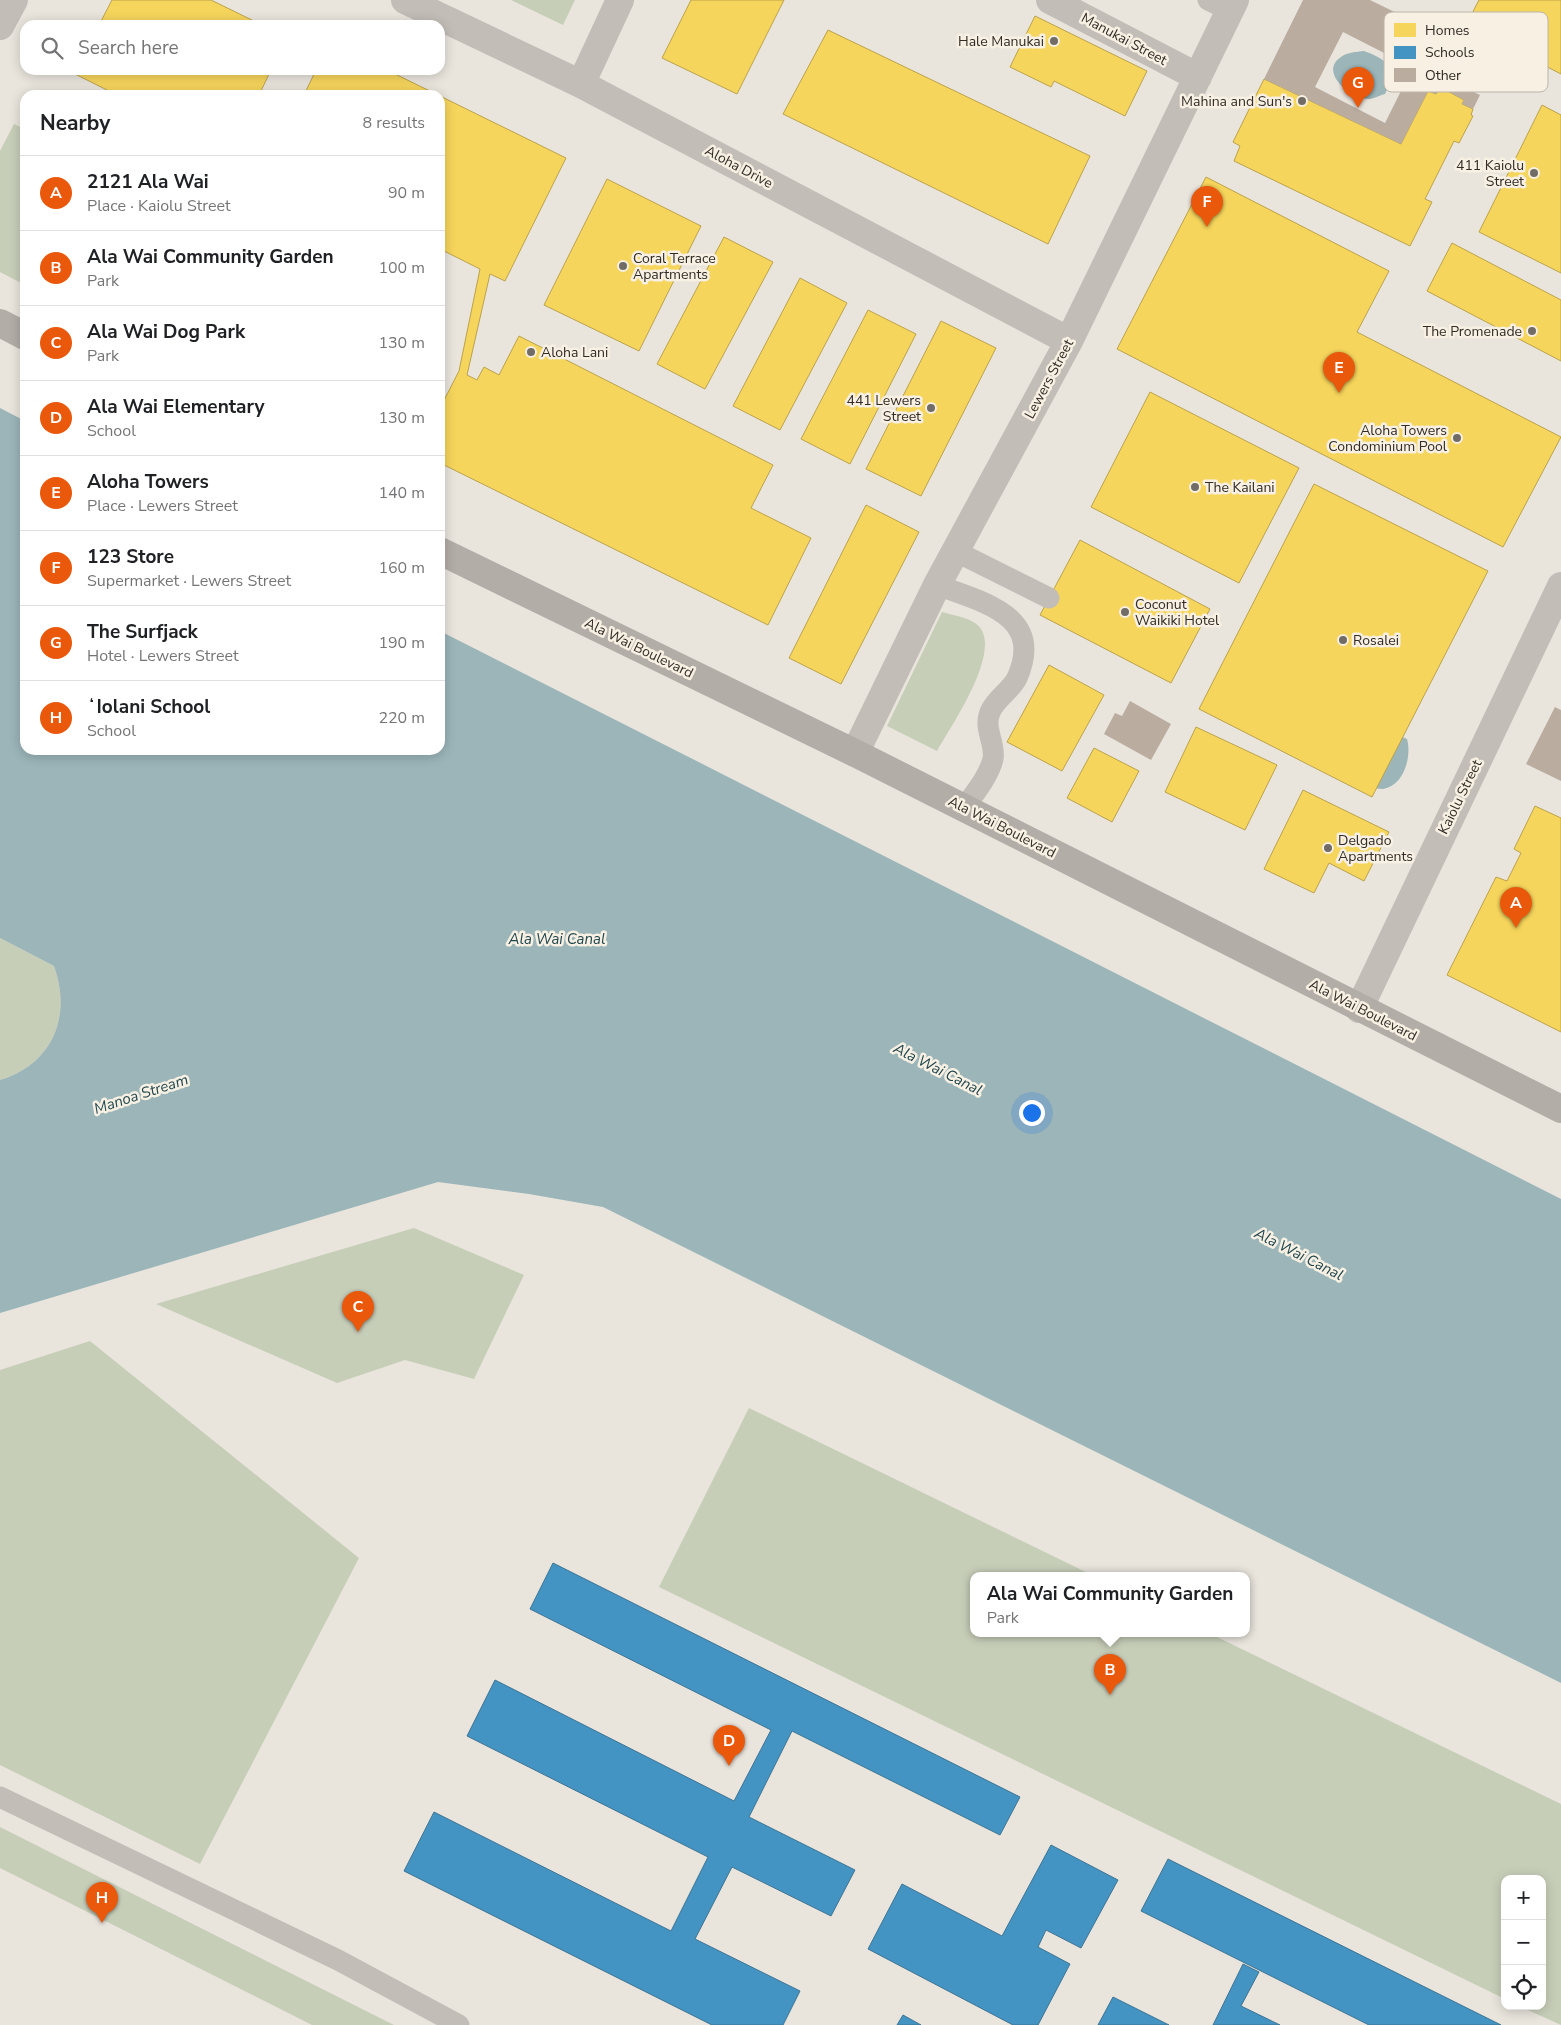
<!DOCTYPE html>
<meta charset="utf-8">
<style>
body{margin:0;font-family:"Nunito Sans",sans-serif;background:#f6f6f6;color:#202124}
.controls{position:absolute;right:15px;bottom:15px;display:grid;overflow:hidden;border-radius:10px;box-shadow:0 2px 12px #0003}
.controls button{width:45px;height:45px;display:grid;place-items:center;padding:0;border:0;border-bottom:1px solid #e0e0e0;background:#fff;color:#202124;font:25px sans-serif}
.you{position:absolute;left:1031px;top:1112px;width:18px;height:18px;margin:-12px;border:4px solid #fff;border-radius:50%;background:#1a73e8;box-shadow:0 0 0 8px #1a73e833}
.badge{display:grid;place-items:center;width:32px;height:32px;border-radius:50%;background:#ea580c;color:#fff;font-size:16px;font-weight:700}
.pin{position:absolute;translate:-50% -41px;filter:drop-shadow(0 1px 2px #0008)}
.pin::after{content:'';position:absolute;top:26px;width:18px;height:15px;background:inherit;clip-path:polygon(0 0,100% 0,50% 100%)}
.popup{position:absolute;left:970px;top:1572px;width:280px;height:65px;box-sizing:border-box;display:grid;place-content:center;border-radius:10px;background:#fff;filter:drop-shadow(0 1px 4px #0005);font-size:16px;white-space:nowrap;color:#757577}
.popup b{font-size:19px;color:#202124}
.popup::after{content:'';position:absolute;left:50%;top:100%;margin-left:-10px;border:10px solid transparent;border-top-color:#fff}
.list{margin:0;padding:0;list-style:none}
h2{display:flex;justify-content:space-between;align-items:center;height:65px;margin:0;padding:0 20px;font-size:21px}
h2 small{font-size:16px;font-weight:400;color:#757577}
.list li{display:grid;grid-template-columns:32px 1fr auto;gap:15px;align-items:center;box-sizing:border-box;height:75px;padding:0 20px;border-top:1px solid #e0e0e0}
.list b{display:block;font-size:19px;white-space:nowrap}
.list p{margin:0;font-size:16px;white-space:nowrap;color:#757577}
.list em{font-size:16px;font-style:normal;color:#757577}
.icon{flex:none;width:28px;height:28px;fill:none;stroke:currentColor;stroke-width:2;stroke-linecap:round;stroke-linejoin:round}
.map{position:relative;flex:none;width:1561px;height:2025px;overflow:hidden}
.search{position:absolute;background:#fff;box-shadow:0 2px 12px #0003;left:20px;top:20px;width:425px;height:55px;display:flex;align-items:center;gap:12px;box-sizing:border-box;padding:0 18px;border-radius:15px;color:#757577;font-size:19px}
.panel{position:absolute;background:#fff;box-shadow:0 2px 12px #0003;left:20px;top:90px;width:425px;height:665px;border-radius:15px}
.map>svg:first-child{display:block}
.green{fill:#c7ceb8}
.water{fill:#9bb5b9}
.homes{fill:#f6d55c;stroke:#bba24c}
.schools{fill:#4393c3;stroke:#3e7494}
.building{fill:#bbaca0;fill-rule:evenodd}
.lines{fill:none;stroke-linecap:round;stroke-linejoin:round}
.lane{stroke:#c2bdb6;stroke-width:21}
.street{stroke:#c2bdb6;stroke-width:28}
.secondary{stroke:#b3ada7;stroke-width:28}
.poi-dot{fill:#726c66;stroke:#f7f0e3;stroke-width:2}
.labels{text-anchor:middle;dominant-baseline:central;stroke-width:5;stroke-linejoin:round;paint-order:stroke}
.street-label{font-size:14px;fill:#322b26;stroke:#f7f0e3}
.poi-label{font-size:14px;fill:#322b26;stroke:#f7f0e3;text-anchor:end}
.water-label{font-size:15px;font-style:italic;fill:#1f464f;stroke:#f7f0e3}
.key{fill:#f7f0e3;stroke:#bcb5aa;stroke-width:1}
.key-label{font-size:14px;fill:#322b26}
</style>
<div class="map">
<svg width="1561" height="2025" viewBox="0 0 1561 2025">
<rect width="100%" height="100%" fill="#e9e5dd"/>
<path class="green" d="M511,0h64l-12,25z
M14,124l11,5v156l-25,-13v-121z
M942,612c10,3 25,5 33,11 33,22 -25,104 -38,128l-50,-25z
M0,938l54,28c18,50 -1,98 -54,114z
M414,1228l110,47 -50,104 -69,-19 -68,23 -181,-79z
M90,1341l269,217 -159,306 -200,-99v-395z
M749,1408l345,168h-120v58h237l350,170v221l-42,-19h23v-127h-37v120l-846,-412z
M0,1827l394,198h-82l-312,-157z"/>
<path class="water" d="M1364,51c24,9 35,17 21,43 -4,1 -10,4 -15,5 -19,1 -52,-27 -29,-42 7,-5 15,-5 23,-6z
M0,408l25,13v329h415v-119l1121,568v484l-958,-476 -74,-13 -91,-12 -438,131v-233c53,-16 72,-64 54,-114l-54,-28z
M1386,730l21,9c5,17 -3,47 -24,50 -5,0 -12,-2 -17,-2z"/>
<path class="homes" d="M112,0h99l51,25h-163z
M691,0h93l-47,94 -75,-36z
M1479,0h82v74l-95,-49z
M1035,16l112,55 -22,45 -71,-35 -3,6 -41,-20z
M828,30l262,126 -42,88 -265,-130z
M77,70h194l-12,25h-142l-42,-21z
M316,70h71l51,25h-134z
M1264,79l137,65 27,-53 8,3 4,-7 24,13 -2,4 11,5 -2,6 2,1 -14,27 -5,-2 -29,58 7,3 -22,44 -176,-85 6,-15 -7,-4z
M440,96l126,62 -61,123 -15,-7 -23,101 10,5 7,-13 15,8 20,-39 254,129 -22,43 60,30 -43,87 -328,-162v-55l19,-37 21,-102 -40,-20z
M1542,105l19,10v158l-82,-41z
M1206,177l183,94 -32,61 204,105 -58,110 -386,-198z
M607,179l94,47 -62,125 -95,-46z
M724,237l49,25 -68,127 -48,-25z
M1452,243l109,57v61l-134,-70z
M800,278l47,25 -67,127 -47,-24z
M868,310l48,24 -66,130 -49,-25z
M941,321l55,27 -75,148 -55,-27z
M1150,392l149,76 -60,115 -148,-76z
M1314,484l174,87 -116,226 -173,-88z
M866,505l53,27 -78,152 -52,-26z
M1080,540l130,69 -39,74 -131,-68z
M1049,665l55,30 -42,76 -55,-29z
M1196,727l81,38 -32,65 -80,-38z
M1094,748l45,23 -27,51 -45,-24z
M1303,790l86,42 -25,49 -35,-18 -15,30 -50,-24z
M1535,806l26,12v214l-114,-57 49,-98 11,4 14,-28 -7,-4z"/>
<path class="schools" d="M553,1563l467,234 -20,38 -208,-104 -43,86 106,53 -24,46 -99,-49 -37,72 105,52 -17,34h-71l-308,-154 30,-59 237,119 37,-74 -241,-121 28,-56 239,121 37,-71 -241,-121z
M1051,1845l67,35 -37,68 -35,-18 -8,17 32,17 -32,61h-25l-145,-76 34,-65 100,52z
M1168,1859l333,166h-132l-228,-114z
M1243,1964l16,8 -18,34 39,19h-67z
M1113,1997l56,28h-71z
M903,2015l18,10h-24z"/>
<path class="building" d="M1303,0h67l86,42 -16,34 40,19 -7,14 -11,-5 2,-4 -24,-13 -4,7 -8,-3 -27,53 -137,-65zM1343,32l51,26 15,17 -24,48 -70,-36z
M1130,701l41,23 -20,36 -47,-26 11,-21 7,3z
M1555,707l6,3v71l-35,-17z"/>
<g class="lines">
<path class="lane" d="M1208,0l21,10
M957,552l92,46
M937,585c45,17 108,30 80,93 -6,12 -20,20 -26,32 -9,18 5,32 2,49 -4,17 -19,35 -29,49
M0,1797l338,163 121,65"/>
<path class="street" d="M405,0l176,84 488,257
M1050,0l148,77
M0,26l14,-26
M581,84l39,-84
M855,753l82,-168 132,-244 166,-341
M1359,1009l202,-423"/>
<path class="secondary" d="M0,323l25,13
M440,551l415,202 706,356"/>
</g>
<g class="poi-dot">
<circle cx="1054" cy="41" r="5"/>
<circle cx="1302" cy="101" r="5"/>
<circle cx="1534" cy="173" r="5"/>
<circle cx="623" cy="266" r="5"/>
<circle cx="1532" cy="331" r="5"/>
<circle cx="531" cy="352" r="5"/>
<circle cx="931" cy="408" r="5"/>
<circle cx="1457" cy="438" r="5"/>
<circle cx="1195" cy="487" r="5"/>
<circle cx="1125" cy="612" r="5"/>
<circle cx="1343" cy="640" r="5"/>
<circle cx="1328" cy="848" r="5"/>
</g>
<g class="labels">
<g class="street-label">
<text transform="translate(1124 39) rotate(28)">Manukai Street</text>
<text transform="translate(739 167) rotate(28)">Aloha Drive</text>
<text transform="translate(1049 379) rotate(-62)">Lewers Street</text>
<text transform="translate(639 648) rotate(26)">Ala Wai Boulevard</text>
<text transform="translate(1460 797) rotate(-64)">Kaiolu Street</text>
<text transform="translate(1002 827) rotate(27)">Ala Wai Boulevard</text>
<text transform="translate(1363 1010) rotate(27)">Ala Wai Boulevard</text>
</g>
<g class="poi-label">
<text x="1044" y="41">Hale Manukai</text>
<text x="1292" y="101">Mahina and Sun's</text>
<text x="1524" y="165">411 Kaiolu<tspan x="1524" dy="16">Street</tspan></text>
<text x="633" y="258" text-anchor="start">Coral Terrace<tspan x="633" dy="16">Apartments</tspan></text>
<text x="1522" y="331">The Promenade</text>
<text x="541" y="352" text-anchor="start">Aloha Lani</text>
<text x="921" y="400">441 Lewers<tspan x="921" dy="16">Street</tspan></text>
<text x="1447" y="430">Aloha Towers<tspan x="1447" dy="16">Condominium Pool</tspan></text>
<text x="1205" y="487" text-anchor="start">The Kailani</text>
<text x="1135" y="604" text-anchor="start">Coconut<tspan x="1135" dy="16">Waikiki Hotel</tspan></text>
<text x="1353" y="640" text-anchor="start">Rosalei</text>
<text x="1338" y="840" text-anchor="start">Delgado<tspan x="1338" dy="16">Apartments</tspan></text>
</g>
<g class="water-label">
<text x="557" y="939">Ala Wai Canal</text>
<text transform="translate(938 1069) rotate(27)">Ala Wai Canal</text>
<text transform="translate(141 1094) rotate(-18)">Manoa Stream</text>
<text transform="translate(1299 1254) rotate(27)">Ala Wai Canal</text>
</g>
</g>
<rect x="1384" y="12" width="164" height="80" rx="8" class="key"/>
<rect x="1394" y="23" width="22" height="14" fill="#f6d55c"/>
<rect x="1394" y="46" width="22" height="13" fill="#4393c3"/>
<rect x="1394" y="68" width="22" height="14" fill="#bbaca0"/>
<g class="key-label">
<text x="1425" y="35">Homes</text>
<text x="1425" y="57">Schools</text>
<text x="1425" y="80">Other</text>
</g>
</svg>
<div class="controls">
<button>+</button>
<button>−</button>
<button><svg class="icon" aria-label="locate" viewBox="0 0 24 24"><circle cx="12" cy="12" r="6"/><path d="M12 2v4M12 18v4M2 12h4M18 12h4"/></svg></button>
</div>
<div class="you"></div>
<div class="pin badge" style="left:1516px;top:928px">A</div>
<div class="pin badge" style="left:1110px;top:1695px">B</div>
<div class="popup"><b>Ala Wai Community Garden</b>Park</div>
<div class="pin badge" style="left:358px;top:1332px">C</div>
<div class="pin badge" style="left:729px;top:1766px">D</div>
<div class="pin badge" style="left:1339px;top:393px">E</div>
<div class="pin badge" style="left:1207px;top:227px">F</div>
<div class="pin badge" style="left:1358px;top:108px">G</div>
<div class="pin badge" style="left:102px;top:1923px">H</div>
<div class="search"><svg class="icon" aria-label="search" viewBox="0 0 24 24"><circle cx="10" cy="10" r="6"/><path d="M15 15l6 6"/></svg>Search here</div>
<section class="panel">
<h2>Nearby<small>8 results</small></h2>
<ul class="list">
<li><span class="badge">A</span><div><b>2121 Ala Wai</b><p>Place · Kaiolu Street</p></div><em>90 m</em></li>
<li><span class="badge">B</span><div><b>Ala Wai Community Garden</b><p>Park</p></div><em>100 m</em></li>
<li><span class="badge">C</span><div><b>Ala Wai Dog Park</b><p>Park</p></div><em>130 m</em></li>
<li><span class="badge">D</span><div><b>Ala Wai Elementary</b><p>School</p></div><em>130 m</em></li>
<li><span class="badge">E</span><div><b>Aloha Towers</b><p>Place · Lewers Street</p></div><em>140 m</em></li>
<li><span class="badge">F</span><div><b>123 Store</b><p>Supermarket · Lewers Street</p></div><em>160 m</em></li>
<li><span class="badge">G</span><div><b>The Surfjack</b><p>Hotel · Lewers Street</p></div><em>190 m</em></li>
<li><span class="badge">H</span><div><b>ʻIolani School</b><p>School</p></div><em>220 m</em></li>
</ul>
</section>
</div>
